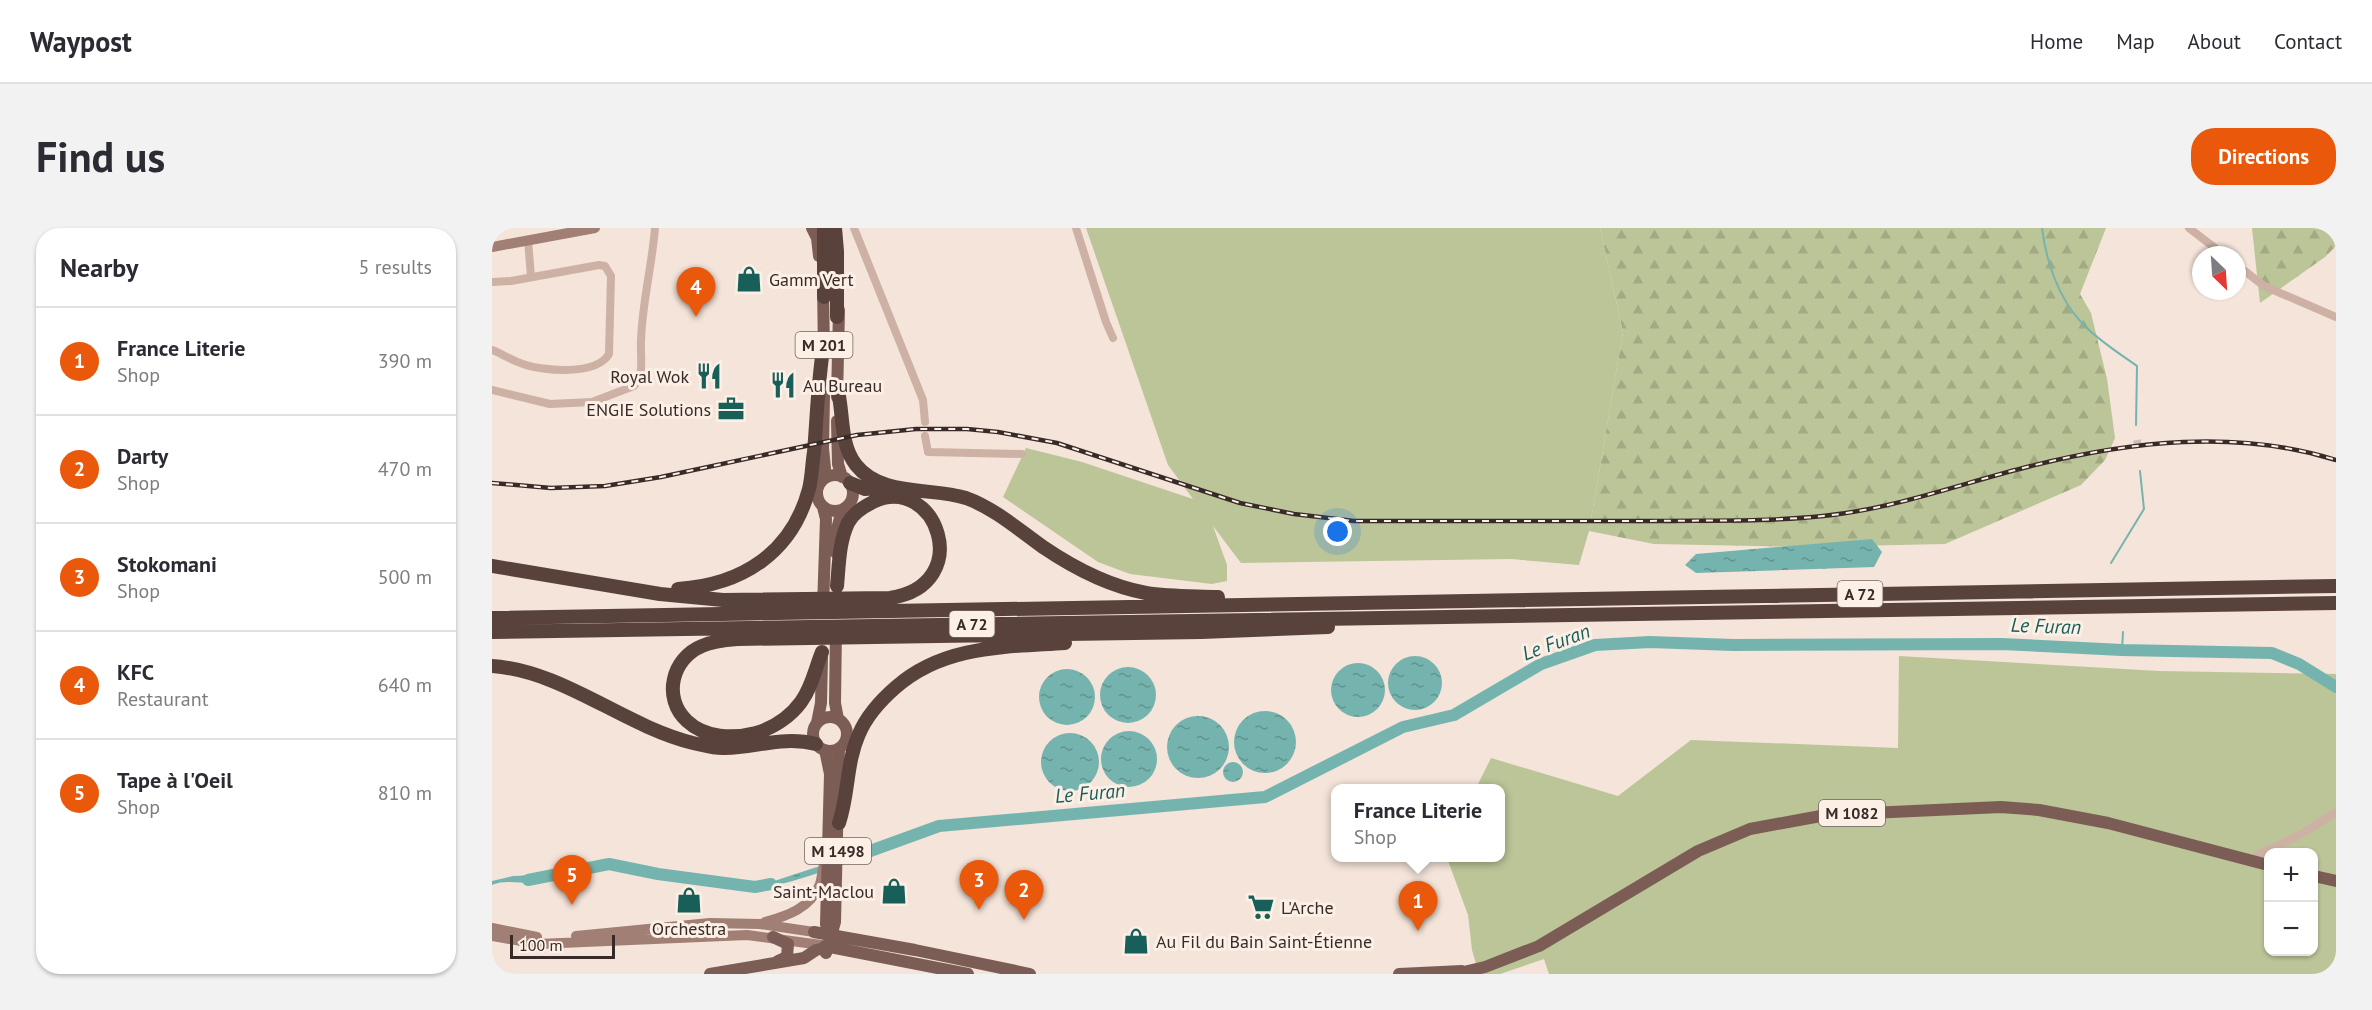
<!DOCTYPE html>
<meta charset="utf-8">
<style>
body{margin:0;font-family:"PT Sans",sans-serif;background:#f2f2f3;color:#2b2b33}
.controls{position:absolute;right:18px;bottom:18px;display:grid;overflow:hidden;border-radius:12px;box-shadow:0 2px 4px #0004}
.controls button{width:54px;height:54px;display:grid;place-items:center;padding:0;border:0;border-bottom:2px solid #e1e1e2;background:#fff;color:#2b2b33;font:30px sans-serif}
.compass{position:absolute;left:1700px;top:18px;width:54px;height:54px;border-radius:50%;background:#fff;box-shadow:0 2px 4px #0004;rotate:155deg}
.scale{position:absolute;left:18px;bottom:15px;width:105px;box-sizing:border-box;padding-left:6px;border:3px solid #382a26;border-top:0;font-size:16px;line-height:21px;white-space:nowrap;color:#382a26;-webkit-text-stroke:4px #fbefe6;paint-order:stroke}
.you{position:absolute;left:846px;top:304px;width:21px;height:21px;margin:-15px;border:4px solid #fff;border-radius:50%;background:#1a73e8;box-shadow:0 0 0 9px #1a73e833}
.badge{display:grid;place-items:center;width:39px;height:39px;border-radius:50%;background:#ea580c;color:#fff;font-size:20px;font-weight:700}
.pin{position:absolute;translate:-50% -50px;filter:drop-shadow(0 2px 3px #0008)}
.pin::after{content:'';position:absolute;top:32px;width:21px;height:18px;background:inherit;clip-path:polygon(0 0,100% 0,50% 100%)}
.popup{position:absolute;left:839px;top:556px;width:174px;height:78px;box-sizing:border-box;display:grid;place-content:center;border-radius:12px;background:#fff;filter:drop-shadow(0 2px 4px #0005);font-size:20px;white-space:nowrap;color:#7c7c81}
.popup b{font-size:22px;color:#2b2b33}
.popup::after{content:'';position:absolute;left:50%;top:100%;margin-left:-12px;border:12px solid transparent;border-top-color:#fff}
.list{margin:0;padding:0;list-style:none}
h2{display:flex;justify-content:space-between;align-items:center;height:78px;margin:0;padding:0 24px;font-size:26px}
h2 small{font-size:20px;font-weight:400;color:#7c7c81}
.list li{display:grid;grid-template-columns:39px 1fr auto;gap:18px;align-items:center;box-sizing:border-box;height:108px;padding:0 24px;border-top:2px solid #e1e1e2}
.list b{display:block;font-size:22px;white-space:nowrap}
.list p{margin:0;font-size:20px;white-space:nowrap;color:#7c7c81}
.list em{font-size:20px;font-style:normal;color:#7c7c81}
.map{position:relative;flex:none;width:1844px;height:746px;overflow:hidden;border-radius:24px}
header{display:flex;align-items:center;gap:36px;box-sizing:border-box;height:84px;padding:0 30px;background:#fff;border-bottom:2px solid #e1e1e2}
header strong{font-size:28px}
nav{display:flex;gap:33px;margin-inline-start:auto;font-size:21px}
.intro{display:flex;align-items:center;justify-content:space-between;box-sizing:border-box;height:144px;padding:0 36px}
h1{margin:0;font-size:42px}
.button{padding:15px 27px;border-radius:24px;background:#ea580c;color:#fff;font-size:21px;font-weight:700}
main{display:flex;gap:36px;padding:0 36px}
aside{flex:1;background:#fff;border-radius:24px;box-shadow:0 2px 4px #0004}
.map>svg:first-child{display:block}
.grass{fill:#bbc598;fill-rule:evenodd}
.forest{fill:url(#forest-firs)}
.water{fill:url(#water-ripples)}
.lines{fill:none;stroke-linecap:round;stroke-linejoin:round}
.stream{stroke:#75b4ae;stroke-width:2}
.river{stroke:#75b4ae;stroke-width:12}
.street-tunnel{stroke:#cebfb5;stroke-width:8;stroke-dasharray:8 4;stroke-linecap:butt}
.street{stroke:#cdb1a4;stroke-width:8}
.secondary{stroke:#a17f75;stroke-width:10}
.primary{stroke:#7c5d56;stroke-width:12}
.highway{stroke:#5a423c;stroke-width:14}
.rail-casing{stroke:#382a26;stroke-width:4.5}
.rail{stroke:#fbefe6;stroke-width:2;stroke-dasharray:7;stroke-linecap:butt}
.labels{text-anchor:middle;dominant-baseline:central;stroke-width:6;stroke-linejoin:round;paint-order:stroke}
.shield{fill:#fbefe6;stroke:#726560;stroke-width:1.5}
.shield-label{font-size:16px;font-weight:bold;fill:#382a26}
.poi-label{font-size:18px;fill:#382a26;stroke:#fbefe6;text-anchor:start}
.water-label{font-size:20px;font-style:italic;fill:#185e59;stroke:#fbefe6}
</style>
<header>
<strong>Waypost</strong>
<nav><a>Home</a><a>Map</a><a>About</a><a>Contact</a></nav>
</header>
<div class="intro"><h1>Find us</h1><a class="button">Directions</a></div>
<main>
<aside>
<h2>Nearby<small>5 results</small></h2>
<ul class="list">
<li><span class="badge">1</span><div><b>France Literie</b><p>Shop</p></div><em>390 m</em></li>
<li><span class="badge">2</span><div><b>Darty</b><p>Shop</p></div><em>470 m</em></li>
<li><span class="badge">3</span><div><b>Stokomani</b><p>Shop</p></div><em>500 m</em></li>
<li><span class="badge">4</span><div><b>KFC</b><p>Restaurant</p></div><em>640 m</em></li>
<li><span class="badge">5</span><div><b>Tape à l'Oeil</b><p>Shop</p></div><em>810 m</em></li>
</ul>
</aside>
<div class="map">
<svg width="1844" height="746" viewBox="0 0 1844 746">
<defs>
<pattern id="forest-firs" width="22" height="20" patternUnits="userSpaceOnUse" patternTransform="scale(1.5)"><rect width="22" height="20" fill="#bbc598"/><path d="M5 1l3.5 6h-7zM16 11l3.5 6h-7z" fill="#a2a983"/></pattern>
<pattern id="water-ripples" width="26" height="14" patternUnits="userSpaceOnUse" patternTransform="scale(1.5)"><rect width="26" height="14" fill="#75b4ae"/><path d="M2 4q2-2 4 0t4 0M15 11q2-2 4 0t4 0" fill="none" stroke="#61938d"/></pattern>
</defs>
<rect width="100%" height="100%" fill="#f4e4d9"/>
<path class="grass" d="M594,0h514l23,104 -34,199 -10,34 -68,-6 -270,4 -28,-37 14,39v16l-15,3 -82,-10 -32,-12 -95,-65 23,-49 56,14 111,37 -25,-34z
M1407,428l260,15 177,3v300h-787l-5,-15 -44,15h-21l-7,-24 -4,-35 -21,-57h53v-70h-24l15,-30 127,38 73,-56 207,8zM1776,624h46v100h-46z"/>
<path class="forest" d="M1108,0h506l-26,66 11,19 16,66 8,59 -10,22 -24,25 -136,59 -142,3 -149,-3 -65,-13 34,-199z
M1760,0h84v18l-11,11 -65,46z"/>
<path class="water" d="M1380,311l10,13 -8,15 -178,6 -11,-8 11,-11z
M896 455a27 27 0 1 1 54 0a27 27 0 1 1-54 0Z
M839 462a27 27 0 1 1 54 0a27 27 0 1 1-54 0Z
M608 467a28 28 0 1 1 56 0a28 28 0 1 1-56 0Z
M547 469a28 28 0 1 1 56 0a28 28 0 1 1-56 0Z
M742 514a31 31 0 1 1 62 0a31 31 0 1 1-62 0Z
M675 519a31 31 0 1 1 62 0a31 31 0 1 1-62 0Z
M609 531a28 28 0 1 1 56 0a28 28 0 1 1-56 0Z
M549 534a29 29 0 1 1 58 0a29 29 0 1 1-58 0Z
M731 544a10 10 0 1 1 20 0a10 10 0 1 1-20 0Z
M383,620l4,4c-41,13 -81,31 -124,37v-4l13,-2z
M49,647l3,7c-17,4 -36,-4 -52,3v-4l21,-5z"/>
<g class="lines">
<path class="stream" d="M1550,0c4,33 16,69 39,94 15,17 38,31 56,44l-1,59
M1619,335l33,-54 -4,-38
M1630,422l1,-18"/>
<path class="river" d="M370,626l77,-28 326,-29 138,-70 51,-12 87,-51 54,-19 55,-3 83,3 269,-1 120,6 150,3 27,11 37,23
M36,652l81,-16 49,10 97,13 16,-3"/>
<path class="street-tunnel" d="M1645,212l2,11"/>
<path class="street" d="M362,0l69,172 2,22
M584,0l30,94 7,16
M1697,0l35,27
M36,12l3,37
M1745,37l27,21 72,31
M0,54l19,-1 88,-16 6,1 6,10 -2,78c-13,22 -66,17 -86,10 -11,-3 -20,-10 -31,-14
M0,162l58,14 42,-2 42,-16c11,-11 6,-30 7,-45 1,-38 11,-75 14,-113
M433,208l3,16 94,2
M1762,633l3,-6 41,-19 38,-24"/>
<path class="secondary" d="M0,19l103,-19
M273,694c22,-6 46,-14 55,-38 2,-6 2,-13 4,-19
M0,700l45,9
M0,708l46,8 209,-9 74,10
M84,708l134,-13 50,1 54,8"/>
<path class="primary" d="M320,0l5,10 2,18
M331,60l1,63
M345,169l2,-87
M345,193l1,43 4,13
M325 265a18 18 0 1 1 36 0a18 18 0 1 1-36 0Z
M329,254l4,-14 -2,-20 1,-52
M344,325l-1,-16 7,-27
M331,379l3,-88 -3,-12
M344,400l-1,75 3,16
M321 506a17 17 0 1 1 34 0a17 17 0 1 1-34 0Z
M325,495l4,-20 1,-46
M333,522l5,24 -4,150 5,16
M1822,648l22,5
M322,704l101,18 115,24
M281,709l15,7 -1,13 -9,4
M333,718l143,28
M334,725l9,-31 4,-174
M218,746l94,-16 12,-8 17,-4
M907,746l63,-3
M963,746l30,-7 54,-21 159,-95 52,-22 76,-14 175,-8 38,3 69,13 160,42"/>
<path class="highway" d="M343,0l2,23v66
M332,69v-69
M345,159c7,24 2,57 19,78 25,32 75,22 110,33 28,10 53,32 77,49 31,21 65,39 103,46 23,4 48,3 72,4
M358,255l15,6 24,-2
M0,338l168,28 63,6 167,-2c87,-13 46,-126 -17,-96 -10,5 -20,11 -25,21 -9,19 -9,42 -11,63
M186,361c64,-4 114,-36 131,-100 3,-12 3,-25 5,-37 3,-36 4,-73 10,-109
M0,390l1844,-32
M0,404l1844,-29
M330,424c-7,17 -10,35 -21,50 -11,15 -28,26 -45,31 -23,6 -51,5 -69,-12 -25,-23 -15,-63 15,-75 11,-5 24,-6 36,-7l463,-7 127,-5
M0,438c72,5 132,60 201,77 10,2 22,6 32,5 32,-1 59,-12 91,-4
M347,595c10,-30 7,-60 20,-89 8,-19 22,-34 37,-47 48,-42 109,-40 169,-44"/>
<g class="rail-casing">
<path id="rail" d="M0,255l59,5 54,-2 56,-9 196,-42 59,-6h51l31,3 59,11 183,60 54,11 60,7c98,0 196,0 294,0 58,-1 117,1 175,-5 71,-7 139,-33 208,-50 100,-25 205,-37 305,-6"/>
</g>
<use href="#rail" class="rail"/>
</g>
<defs>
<g id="shop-bare" transform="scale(2.07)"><path d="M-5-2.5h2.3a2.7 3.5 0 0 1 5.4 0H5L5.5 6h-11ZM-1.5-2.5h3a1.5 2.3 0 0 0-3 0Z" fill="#185e59" stroke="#fbefe6" stroke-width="2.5" paint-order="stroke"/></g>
<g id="restaurant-bare" transform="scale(2.07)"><path d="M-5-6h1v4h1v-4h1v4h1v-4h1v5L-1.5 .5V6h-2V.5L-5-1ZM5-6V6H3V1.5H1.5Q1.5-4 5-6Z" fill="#185e59" stroke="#fbefe6" stroke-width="2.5" paint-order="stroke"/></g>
<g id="office-bare" transform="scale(2.07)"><path d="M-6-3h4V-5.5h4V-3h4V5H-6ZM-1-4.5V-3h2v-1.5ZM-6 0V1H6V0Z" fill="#185e59" stroke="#fbefe6" stroke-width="2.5" paint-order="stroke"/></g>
<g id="supermarket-bare" transform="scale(2.07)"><path d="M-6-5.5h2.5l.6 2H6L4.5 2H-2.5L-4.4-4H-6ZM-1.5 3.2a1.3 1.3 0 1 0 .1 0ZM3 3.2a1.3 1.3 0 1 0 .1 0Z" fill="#185e59" stroke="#fbefe6" stroke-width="2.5" paint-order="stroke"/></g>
</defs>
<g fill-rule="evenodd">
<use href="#shop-bare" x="257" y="51"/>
<use href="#restaurant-bare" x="217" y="148"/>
<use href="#restaurant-bare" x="291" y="157"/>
<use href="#office-bare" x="239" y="181"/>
<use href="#shop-bare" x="402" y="663"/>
<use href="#shop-bare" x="197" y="672"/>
<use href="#supermarket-bare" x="769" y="679"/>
<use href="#shop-bare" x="644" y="713"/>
</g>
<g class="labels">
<g class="shield">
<rect x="303.5" y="104" width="57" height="26" rx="4.5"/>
<rect x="1345.5" y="353" width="45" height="26" rx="4.5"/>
<rect x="457.5" y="383" width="45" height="26" rx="4.5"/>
<rect x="1327" y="572" width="66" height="26" rx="4.5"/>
<rect x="313" y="610" width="66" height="26" rx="4.5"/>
</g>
<g class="shield-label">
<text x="332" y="117">M 201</text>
<text x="1368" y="366">A 72</text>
<text x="480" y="396">A 72</text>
<text x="1360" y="585">M 1082</text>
<text x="346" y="623">M 1498</text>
</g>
<g class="poi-label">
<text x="277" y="51">Gamm Vert</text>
<text x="197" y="148" text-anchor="end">Royal Wok</text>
<text x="311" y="157">Au Bureau</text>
<text x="219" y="181" text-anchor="end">ENGIE Solutions</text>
<text x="382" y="663" text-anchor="end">Saint-Maclou</text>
<text x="789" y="679">L'Arche</text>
<text x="197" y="700" text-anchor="middle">Orchestra</text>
<text x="664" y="713">Au Fil du Bain Saint-Étienne</text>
</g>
<g class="water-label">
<text transform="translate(1554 398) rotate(2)">Le Furan</text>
<text transform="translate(1064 414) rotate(-20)">Le Furan</text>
<text transform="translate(598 565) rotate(-5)">Le Furan</text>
</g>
</g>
</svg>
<div class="controls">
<button>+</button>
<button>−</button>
</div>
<svg class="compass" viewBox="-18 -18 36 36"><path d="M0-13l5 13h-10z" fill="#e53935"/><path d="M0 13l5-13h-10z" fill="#7c7c81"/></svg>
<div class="scale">100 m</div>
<div class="you"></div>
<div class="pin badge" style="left:926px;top:703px">1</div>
<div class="popup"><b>France Literie</b>Shop</div>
<div class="pin badge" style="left:532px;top:692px">2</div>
<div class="pin badge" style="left:487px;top:682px">3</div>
<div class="pin badge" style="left:204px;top:89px">4</div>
<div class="pin badge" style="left:80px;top:677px">5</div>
</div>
</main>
